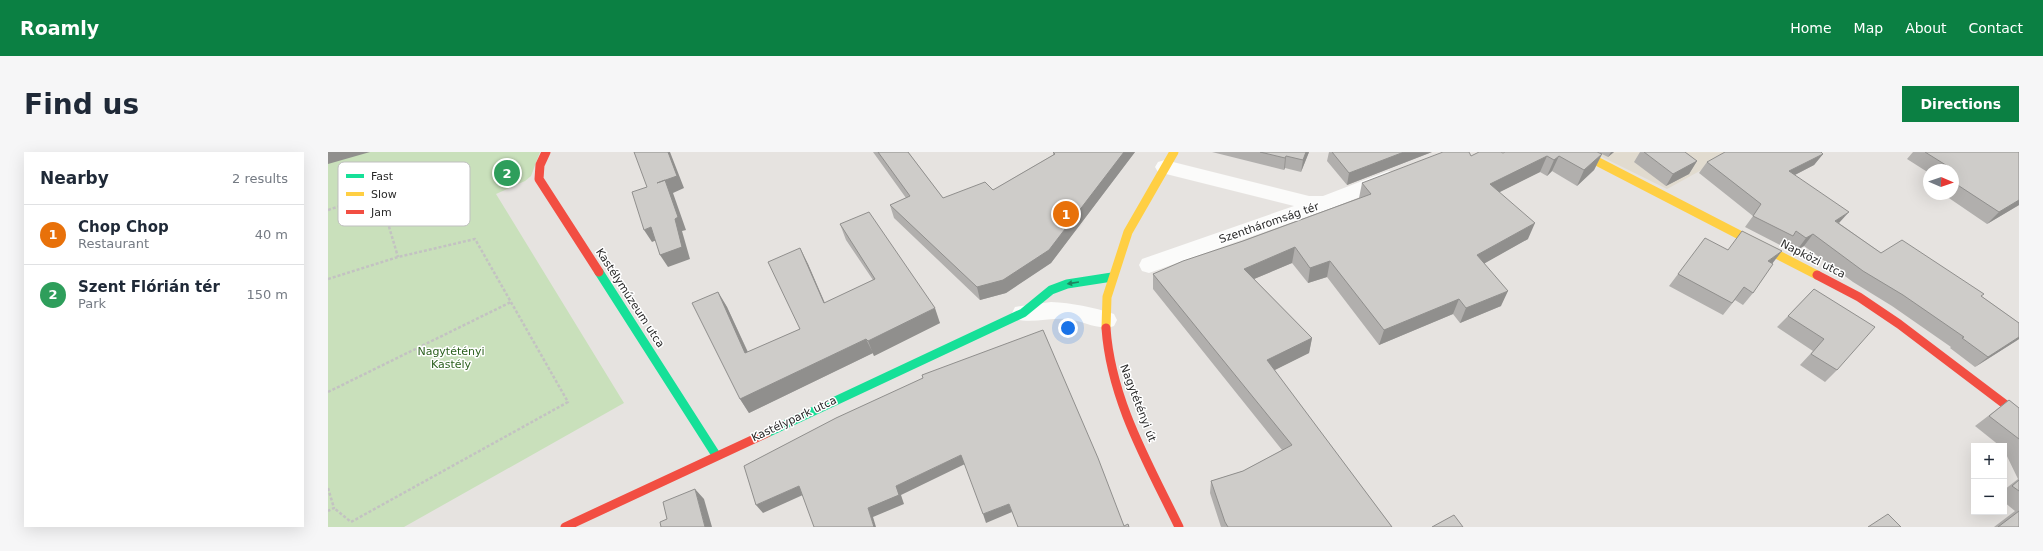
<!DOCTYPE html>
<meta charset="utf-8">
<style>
body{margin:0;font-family:"DejaVu Sans",sans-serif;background:#f6f6f7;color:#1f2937}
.controls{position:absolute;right:12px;bottom:12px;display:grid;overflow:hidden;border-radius:0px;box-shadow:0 4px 16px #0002}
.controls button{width:36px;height:36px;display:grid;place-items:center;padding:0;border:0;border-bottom:1px solid #e0e1e3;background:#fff;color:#1f2937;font:20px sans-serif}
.compass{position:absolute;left:1595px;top:12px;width:36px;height:36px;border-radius:50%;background:#fff;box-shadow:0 4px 16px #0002;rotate:92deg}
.you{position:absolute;left:740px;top:176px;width:14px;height:14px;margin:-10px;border:3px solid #fff;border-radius:50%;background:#1a73e8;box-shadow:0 0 0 6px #1a73e833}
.badge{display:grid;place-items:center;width:26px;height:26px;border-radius:50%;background:#0b8043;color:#fff;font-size:13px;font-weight:700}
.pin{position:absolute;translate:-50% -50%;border:2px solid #fff;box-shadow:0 1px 4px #0006}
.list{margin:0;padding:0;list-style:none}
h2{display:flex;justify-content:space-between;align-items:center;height:52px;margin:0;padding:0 16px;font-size:17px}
h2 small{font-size:13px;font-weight:400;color:#747a83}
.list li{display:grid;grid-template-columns:26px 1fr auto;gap:12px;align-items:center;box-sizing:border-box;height:60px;padding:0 16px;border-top:1px solid #e0e1e3}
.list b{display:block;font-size:15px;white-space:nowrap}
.list p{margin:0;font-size:13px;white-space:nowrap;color:#747a83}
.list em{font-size:13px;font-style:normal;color:#747a83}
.map{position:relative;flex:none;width:1691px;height:375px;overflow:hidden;border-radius:0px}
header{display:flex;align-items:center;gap:24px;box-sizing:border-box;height:56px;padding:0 20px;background:#0b8043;color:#fff}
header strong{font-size:19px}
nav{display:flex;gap:22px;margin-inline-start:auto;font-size:14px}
.intro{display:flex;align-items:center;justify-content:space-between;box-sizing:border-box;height:96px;padding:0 24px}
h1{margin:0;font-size:28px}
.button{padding:10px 18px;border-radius:0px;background:#0b8043;color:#fff;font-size:14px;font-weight:700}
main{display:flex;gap:24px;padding:0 24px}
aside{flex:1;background:#fff;border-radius:0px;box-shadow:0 4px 16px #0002}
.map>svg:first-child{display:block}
.education{fill:#e1dbcf}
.green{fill:#c9e0bb}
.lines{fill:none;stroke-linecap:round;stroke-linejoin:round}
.path{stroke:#c3c2c2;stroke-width:2.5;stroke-dasharray:3 2;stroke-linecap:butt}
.street{fill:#fbfbfa;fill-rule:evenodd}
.fast{stroke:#16e098;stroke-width:9}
.slow{stroke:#ffcf43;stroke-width:9}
.jam{stroke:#f24e42;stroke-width:9}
.wall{fill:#b1afad}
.shaded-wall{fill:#908f8d}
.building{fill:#ceccc9;stroke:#908f8d}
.oneway{fill:#208460}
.labels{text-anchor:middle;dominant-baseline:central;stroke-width:3;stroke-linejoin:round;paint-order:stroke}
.street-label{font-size:11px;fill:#292929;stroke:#fff}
.park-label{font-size:11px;fill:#2c601f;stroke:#fff}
.key{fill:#fff;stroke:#bfbfbf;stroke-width:1}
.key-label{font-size:11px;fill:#292929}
</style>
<header>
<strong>Roamly</strong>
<nav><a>Home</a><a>Map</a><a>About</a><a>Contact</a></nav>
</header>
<div class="intro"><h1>Find us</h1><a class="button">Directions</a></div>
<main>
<aside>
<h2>Nearby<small>2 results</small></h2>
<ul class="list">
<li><span class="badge" style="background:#e8710a">1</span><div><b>Chop Chop</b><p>Restaurant</p></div><em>40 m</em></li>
<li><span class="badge" style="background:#2e9e5b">2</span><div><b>Szent Flórián tér</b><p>Park</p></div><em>150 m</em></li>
</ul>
</aside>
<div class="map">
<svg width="1691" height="375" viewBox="0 0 1691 375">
<rect width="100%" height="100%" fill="#e6e3e0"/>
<path class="education" d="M1264,0h142l-67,37z"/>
<path class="green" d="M0,0h212l-9,24 -6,5 -29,13 128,209 -220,124h-76z"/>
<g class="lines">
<path class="path" d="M0,58l27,-9 27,2 16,54
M0,127l70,-22 77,-18 93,163 -217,120 -17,-14
M0,240l183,-90
M0,336l6,20 -6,3"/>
<path class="street" d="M837,8l144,36h14l65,-25 7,2 3,5 -3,5 -63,25 -183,65 -7,-2 -3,-6 3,-6 152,-53 -136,-34 -3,-5 3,-5z
M723,150c21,1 42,5 63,12l3,6 -3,6c-15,5 -31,-5 -46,-7 -17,-2 -36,5 -53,0l-3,-6 3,-6z"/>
<path class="fast" d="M271,120l117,183
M439,281l256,-120 28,-23 16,-6 45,-7"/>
<path class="slow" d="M1251,0l238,123
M778,176l1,-31 21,-65 46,-80"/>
<path class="jam" d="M218,0l-6,13 -1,14 60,93
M1489,123l42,22 40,27 120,91
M778,176c5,72 42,135 73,199
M237,375l202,-94"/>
</g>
<path class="wall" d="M545,0h35l35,46 50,-8 60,-35v-3h82l-84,111 -45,30 -26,7 -86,-82 -4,-13 16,-7z
M884,0h97l-8,20 -16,-4 -1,2z
M1001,0h103l-85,33 -20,-24z
M1270,0h16l-6,5z
M1312,0h45l12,9 -8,13 -23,12 -32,-24z
M1585,0h106v53l-32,19 -44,-30h10v-24h-24v3l-22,-14z
M1175,1l99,1 -8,16 -17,16 -25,-15 -5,5 -7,-4 -41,20 29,47 -44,24 17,43 -41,17 -7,-9 -74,31 -52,-68 -19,6 -16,-20 -38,16 58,59 -3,15 -35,17 118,157h-171l-11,-34 1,-12 32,-10 39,-21 -129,-161v-15l206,-76 3,-15 109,-27z
M1495,2l-9,11 -19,10 44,48 42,30 100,43 38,27v16l-44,28 -25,-19 1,-1 -59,-41 -39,-24 -49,-36 -7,4 -9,-7 -4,4 -39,-20 8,-11 -54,-43 8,-11z
M512,72l100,99 -66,33 -1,-3 -124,60 -9,-14 -22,-107 9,15 21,45 52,-23v-81l8,16 17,39 48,-23 -27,-40z
M1400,98l44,14 -19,29 -10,12 -8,-5 -12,15 -54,-29 9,-12z
M1486,137l23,81 -12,12 -25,-17 13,-14 -36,-24 11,-11z
M1681,248l10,8v119h-25l21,-16 -11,-9v-12l14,-11 -14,-29v-4h-4l-25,-20z"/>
<path class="shaded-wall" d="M0,0h42l-42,12z
M340,0h2l14,36 -11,5 13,37 -4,1 8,28 -22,8 -8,-12 -3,-72z
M796,0h11l-84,111 -45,30 -26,7 -3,-13z
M978,0h3l-8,20 2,-12z
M1076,0h28l-85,33 2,-12z
M1283,0h3l-6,5z
M1274,2l-8,16 -17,16 7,-16z
M1495,2l-9,11 -33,17 8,-11z
M958,4l-1,12 -1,2 1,-12z
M1219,4l-7,16 -56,28 6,-16z
M1231,4l-7,15 -5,5 7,-16z
M1369,9l-8,13 -23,12 7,-12z
M1691,48v5l-32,19 12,-12z
M1521,60l-10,11 -4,-2z
M1207,71l-7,16 -57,32 6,-16z
M323,75l8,12 -7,3 -8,-12z
M1485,82l-9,12 -7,4 9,-12z
M967,95l-3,16 -50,21 2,-15z
M472,96l8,16 23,54 -7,-15z
M1454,99l-10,13 -4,-3z
M1002,109l-3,16 -19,6 2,-15z
M1180,139l-7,15 -41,17 6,-15z
M390,140l9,15 28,61 -10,-15z
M1131,147l-6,15 -74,31 5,-15z
M607,156l5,15 -66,33 -6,-15z
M1691,185v2l-3,2 -41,26 13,-10z
M984,186l-3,15 -44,22 2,-15z
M538,187l7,14 -124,60 -9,-14z
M633,303l4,9 -64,31 3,9 -31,13 3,10h-2l-6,-19 28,-22z
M471,334l6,8 -42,19 -7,-8z
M367,337l9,10 8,28h-7z
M681,352l3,8 -26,11 -3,-9z"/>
<path class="building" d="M306,0h34l9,24 -20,7 8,-3 13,37 -3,2 7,28 -22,8 -9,-28 -7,3 -12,-38 15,-5z
M550,0h30l35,46 42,-16 8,8 62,-36 -2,-2h71l-75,98 -46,30 -26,7 -87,-82 20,-9z
M932,0h46l-3,8 -17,-4 -1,2z
M1004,0h72l-55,21z
M1115,0h26l2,4 8,-4h22l2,1 2,-1h92l5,2 -18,16 -25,-14 -5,4 -7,-4 -57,28 45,39 -58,32 31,36 -42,17 -7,-9 -75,31 -54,-69 -20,7 -15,-21 -51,22 68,69 -45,22 125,167h-164l-3,-5 -14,-41 32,-10 49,-26 -139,-171 30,-13 60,-20 128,-47 -9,-11z
M1316,0h41l12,9 -24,13z
M1397,0h96l2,2 -34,17 60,41 -14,9 46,32 21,-13 82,54 -3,2 38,27v14l-31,20 -26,-19 2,-1 -61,-42 -40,-24 -50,-37 -7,4 -10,-7 -3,5 -40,-20 8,-12 -54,-42z
M1597,0h94v48l-20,12 -46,-30v-12h-9l5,-3z
M541,60l66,96 -67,33 -2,-2 -126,60 -48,-96 26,-11 27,61 55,-24 -32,-67 32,-14 24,55 51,-24 -35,-55z
M1414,79l40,20 -14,10 5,3 -20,29 -9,-6 -12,16 -54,-29 27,-36 23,12z
M1486,137l61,38 -38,43 -26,-16 13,-15 -36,-23z
M715,178l55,128 26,68 4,-2 1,3h-111l-9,-23 -26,10 -22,-59 -65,31 3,9 -31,13 6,19h-60l-15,-41 -43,19 -12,-39 92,-48 87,-40 -1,-3z
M1681,248l10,8v31l-30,-23z
M1691,328v11l-7,-5z
M367,337l10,38h-44l-1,-5 7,-3 -4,-17z
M1691,359v16h-21z
M1560,362l13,13h-33z
M1126,363l9,12h-31z"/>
<defs><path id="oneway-solid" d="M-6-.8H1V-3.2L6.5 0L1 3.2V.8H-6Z"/></defs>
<use class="oneway" href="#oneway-solid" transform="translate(745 131) rotate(171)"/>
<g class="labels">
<g class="street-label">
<text transform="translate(941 71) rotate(-19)">Szentháromság tér</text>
<text transform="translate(1485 107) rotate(27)">Napközi utca</text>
<text transform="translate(302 146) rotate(57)">Kastélymúzeum utca</text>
<text transform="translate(810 251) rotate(69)">Nagytétényi út</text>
<text transform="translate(466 267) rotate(-25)">Kastélypark utca</text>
</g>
<g class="park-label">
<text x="123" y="199">Nagytétényi<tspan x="123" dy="13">Kastély</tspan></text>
</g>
</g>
<rect x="10" y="10" width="132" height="64" rx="6" class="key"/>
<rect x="18" y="22" width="18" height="4" fill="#16e098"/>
<rect x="18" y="40" width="18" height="4" fill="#ffcf43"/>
<rect x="18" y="58" width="18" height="4" fill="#f24e42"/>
<g class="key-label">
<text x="43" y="28">Fast</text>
<text x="43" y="46">Slow</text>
<text x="43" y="64">Jam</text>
</g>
</svg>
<div class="controls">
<button>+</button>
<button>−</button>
</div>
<svg class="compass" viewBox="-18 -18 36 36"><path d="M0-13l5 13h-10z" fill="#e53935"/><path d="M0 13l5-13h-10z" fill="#747a83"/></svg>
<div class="you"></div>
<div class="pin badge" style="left:738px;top:62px;background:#e8710a">1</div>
<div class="pin badge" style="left:179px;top:21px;background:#2e9e5b">2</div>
</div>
</main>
